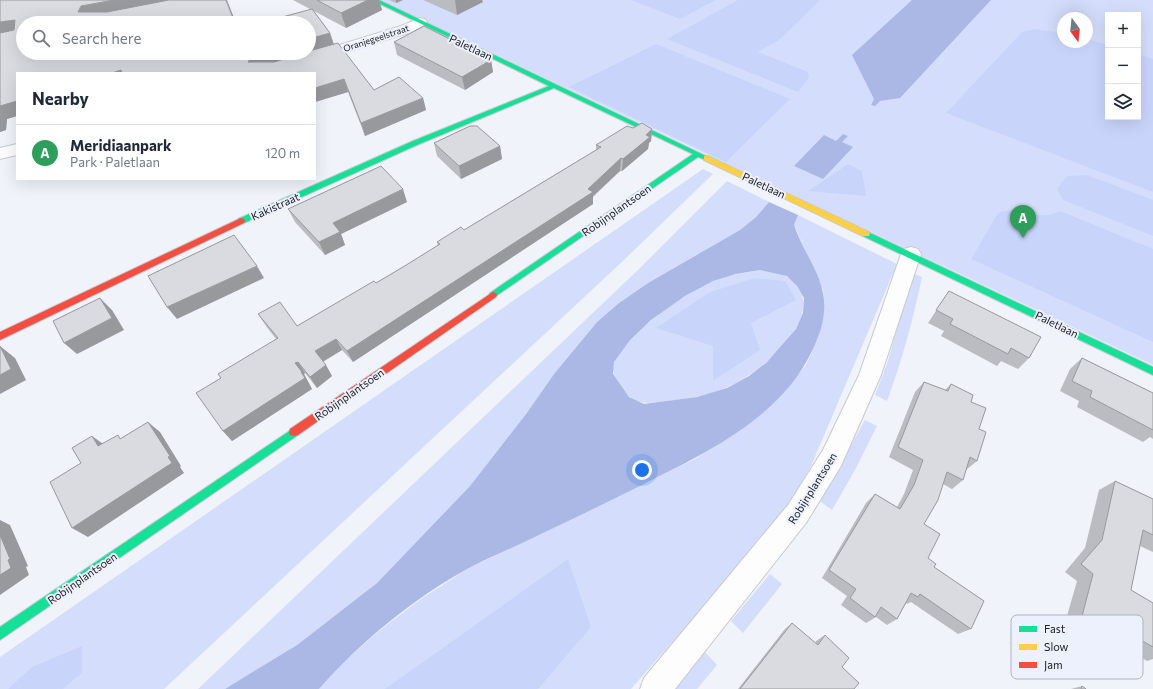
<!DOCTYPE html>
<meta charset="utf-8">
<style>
body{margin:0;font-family:Commissioner,sans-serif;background:#f6f6f7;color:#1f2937}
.controls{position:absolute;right:12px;top:12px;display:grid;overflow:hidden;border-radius:0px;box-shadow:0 4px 16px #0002}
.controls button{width:36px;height:36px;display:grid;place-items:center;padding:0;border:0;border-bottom:1px solid #e0e1e3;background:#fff;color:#1f2937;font:20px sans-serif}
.compass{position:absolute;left:1057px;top:12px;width:36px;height:36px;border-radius:50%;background:#fff;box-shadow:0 4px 16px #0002;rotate:165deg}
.you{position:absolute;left:642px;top:470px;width:14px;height:14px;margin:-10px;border:3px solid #fff;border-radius:50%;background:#1a73e8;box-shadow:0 0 0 6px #1a73e833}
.badge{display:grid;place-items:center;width:26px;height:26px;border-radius:50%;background:#696b71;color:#fff;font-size:13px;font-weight:700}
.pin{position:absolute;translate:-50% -33px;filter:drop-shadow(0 1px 2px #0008)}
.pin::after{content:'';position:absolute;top:21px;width:14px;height:12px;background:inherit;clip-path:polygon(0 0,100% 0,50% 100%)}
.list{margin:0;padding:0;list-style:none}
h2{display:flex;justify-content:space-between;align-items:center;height:52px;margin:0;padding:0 16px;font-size:17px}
h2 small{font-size:13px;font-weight:400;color:#747a83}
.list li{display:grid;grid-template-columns:26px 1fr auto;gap:12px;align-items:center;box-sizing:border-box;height:56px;padding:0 16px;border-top:1px solid #e0e1e3}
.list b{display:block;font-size:15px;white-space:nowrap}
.list p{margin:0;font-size:13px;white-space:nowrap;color:#747a83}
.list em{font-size:13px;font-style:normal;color:#747a83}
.icon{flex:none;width:22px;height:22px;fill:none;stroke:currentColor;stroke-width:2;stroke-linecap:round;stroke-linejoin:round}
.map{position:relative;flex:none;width:1153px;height:689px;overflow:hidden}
.search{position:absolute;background:#fff;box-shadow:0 4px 16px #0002;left:16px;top:16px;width:300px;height:44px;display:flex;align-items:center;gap:10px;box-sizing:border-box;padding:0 14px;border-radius:22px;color:#747a83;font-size:15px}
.panel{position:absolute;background:#fff;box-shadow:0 4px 16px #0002;left:16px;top:72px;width:300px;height:108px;border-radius:0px}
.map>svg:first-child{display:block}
.green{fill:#d4defc;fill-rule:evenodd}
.forest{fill:#c8d4fa}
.water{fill:#abb8e5;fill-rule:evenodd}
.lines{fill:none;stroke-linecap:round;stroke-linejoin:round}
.street-casing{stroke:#c7c9cf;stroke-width:2}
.fast-casing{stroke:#c7c9cf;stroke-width:2}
.slow-casing{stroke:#c7c9cf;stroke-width:2}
.jam-casing{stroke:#c7c9cf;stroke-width:2}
.street{fill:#fdfdfe;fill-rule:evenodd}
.fast{fill:#16e098;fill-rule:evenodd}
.slow{fill:#ffcf43;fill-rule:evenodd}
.jam{fill:#f24e42;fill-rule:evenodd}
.wall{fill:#bbbcc1}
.shaded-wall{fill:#98999d}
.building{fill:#d9dbe0;stroke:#98999d}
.labels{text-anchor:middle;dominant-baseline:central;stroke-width:4;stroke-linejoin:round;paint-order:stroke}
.far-street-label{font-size:9px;fill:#212227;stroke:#edf1fd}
.street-label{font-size:11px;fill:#212227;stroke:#edf1fd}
.key{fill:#edf1fd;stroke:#b0b3bd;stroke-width:1}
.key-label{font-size:11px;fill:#212227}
</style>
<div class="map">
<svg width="1153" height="689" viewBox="0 0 1153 689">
<rect width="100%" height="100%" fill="#f0f3fa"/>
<path class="green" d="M380,0h773v365zM1108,15h30v102h-30zM1063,18h24v24h-24z
M703,169l10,5 -88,85 -461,430h-164v-32z
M727,181l42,21 -13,15 -16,13 -92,53 -29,20 -22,19 -43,52 -28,40 -56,72 -93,97 -80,62 -37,24 -35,20h-27l442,-421z
M798,215l99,49 -86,202 -20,35 -42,54 -118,134h-312l20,-23 40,-35 42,-32 48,-31 226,-109 47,-30 26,-21 38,-43 12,-27 6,-26 -1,-22 -29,-65z
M760,270c8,2 18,2 26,6 6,2 11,10 14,15 16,30 -28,69 -51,84 -20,14 -43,21 -67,24 -25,3 -47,12 -62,-13 -5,-8 -8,-14 -6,-23 7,-26 74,-72 99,-82 15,-6 31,-8 47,-11z
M915,274l7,3c-9,43 -20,84 -35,124l-12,-6 12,-31 24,-85z
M865,420l12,6 -22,44 -23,40 -12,-9z
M770,574l12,10 -39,49 -12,-12z
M705,652l12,13 -20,24h-22z"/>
<path class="forest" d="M631,0h85l-36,19z
M738,0h82l-42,41 -20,11 50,20 1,6 -11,14 -131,-53z
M1034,29l29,4v9h24v-3l21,6v72h30v-63l15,5v133l-207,-79 76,-81z
M656,44l134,55 -64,63 -157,-75z
M848,164l14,7 4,25 -58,-5z
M1087,175l66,25v36l-90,-36 -6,-11 10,-13z
M1017,210c15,5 28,8 43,1l93,38v93l-182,-83 27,-46 7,-2z
M755,278l30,3 11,19 -45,23 9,27 -47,31v-35l-57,-18 54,-36z
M568,559l23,68 -53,62h-153z
M82,646v27l-19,16h-55l24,-22z"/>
<path class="water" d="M912,0h79l-91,98 -20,3 -5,5 -4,-1 3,-6 -22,-44z
M843,134l5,2 -6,6 11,5 -30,32 -29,-13 30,-31 12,6z
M769,202l29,13 -4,10c10,30 33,54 30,87 -1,13 -6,27 -12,39 -32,68 -108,103 -172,135 -40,20 -80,39 -120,58 -17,8 -34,15 -51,24 -54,29 -110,75 -150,121h-94l72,-44 80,-62 93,-97 56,-72 28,-40 43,-52 22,-19 29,-20 92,-53 16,-13zM760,270l27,6 10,10 7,12 -1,15 -7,16 -29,33 -18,14 -22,12 -30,9 -53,7 -15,-7 -16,-23 1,-12 16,-22 21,-20 34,-24 28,-15 23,-7z"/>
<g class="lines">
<g class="street-casing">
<path id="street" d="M420,18l5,1 2,3 -2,3 -14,7 -132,41h-24l3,-3 143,-44z
M17,144v11l-17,4v-11z
M911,247l7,2 3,5 -40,121 -40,91 -35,57 -131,166h-35l4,-11 144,-173 35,-55 36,-75 42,-121 3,-5z"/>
</g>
<g class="fast-casing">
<path id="fast" d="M372,0h7l331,158 -4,2 -8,-3 -205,141 -3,-1 -1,-2 1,-2 203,-139 -139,-66 -137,57 -173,78h-6l-1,-2 1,-2 175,-78 136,-55z
M866,231l287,136v8l-290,-139 -1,-2z
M294,428l4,1 1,3 -1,3 -298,205v-13z"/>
</g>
<g class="slow-casing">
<path id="slow" d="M704,156h4l161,76 1,2 -1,2h-6l-159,-76z"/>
</g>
<g class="jam-casing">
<path id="jam" d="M241,218l3,1 1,2 -1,2 -244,117v-8z
M493,292l3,1 1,2 -1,2 -198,138 -4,1 -4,-1 -1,-3 1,-3z"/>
</g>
<use href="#street" class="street"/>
<use href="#fast" class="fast"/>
<use href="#slow" class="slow"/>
<use href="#jam" class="jam"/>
</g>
<path class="wall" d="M0,0l23,23 286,30 1,-44 -17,-9h86l3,10 -36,18 -32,-17 16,22 4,11 40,46 49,8 3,12 -61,26 -17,-44 -33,10v-29h-298v43l-10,3 -1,11 -6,2z
M389,0h14l-7,3z
M423,0h59l1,2 -26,13z
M394,42l97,18 2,12 -28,18 -68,-35z
M633,128l19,1 -1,12 -2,2 -1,6 -26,22h-2l-27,26v7l-240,158 -11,-12 -19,12 9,14 -15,12 -12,-15 -1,1 8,15 -80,52 -9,-10 -2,-53 55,-39 -10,-13 -8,-12 39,12 79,-43 62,-37 -1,-4 27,-12 132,-80v-5z
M434,143l66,3 2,13 -41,20 -24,-23z
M407,202l-66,32 4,11 -20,10 -30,-33 -7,-13z
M949,291l80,67 -11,11 -17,-8 -4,5 -56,-30 3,-5 -16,-8z
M1082,358l71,35v46l-3,-2 -7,5 -66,-35 2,-6 -19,-10 10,-22z
M924,382l21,8 6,-6 20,18 8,27 -2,32 -11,9 -3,10 -11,9 -9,-5 -19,40 4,34 43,71 -13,5 -47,-32 -4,2 -1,-1 -9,16 -10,6 -11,-8 -10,6 -25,-18 6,-9 -25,-18 44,-75 9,-9 22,13 7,-13 9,-24 -24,-13 26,-65z
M1115,481l38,18v53l-13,-6 -9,44 22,13v56l-6,2 -25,-16 -1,3 -19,6 -39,-24 14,-49 -12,-9 20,-24 14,-58z
M792,623l23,20 1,-2 9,-6 29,54h-116l47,-60z
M1082,686l4,3h-15z"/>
<path class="shaded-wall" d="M114,0h66l-91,19 -11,-7 3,-6z
M226,0h1l9,23h-1z
M368,0h11l3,10 -36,18 -5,-15z
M396,0h7l-7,3z
M455,0h27l1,2 -26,13z
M15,20l8,11 -23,5v-14z
M330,33l4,12 -25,8v-14z
M263,53h45l-53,20 -7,-11 4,-6z
M491,60l2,12 -28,18 -3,-13z
M121,70l1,3h-10z
M344,79l4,13 -33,10v-14z
M423,98l3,12 -61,26 -4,-13z
M17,101v15l-10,3 -1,11 -6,2v-26z
M652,129l-1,12 -2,2 -1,6 -26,22 1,-12z
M500,146l2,13 -41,20 -2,-13z
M621,158l-1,13 -27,25v8l-240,158 -6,-11 241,-162z
M403,189l4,13 -66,32 4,11 -20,10 -6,-13 14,-19z
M257,266l7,12 -87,41 -10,-12z
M100,298l12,12 12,20 -47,24 -13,-11z
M336,339l6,11 -20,12 -7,-11z
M0,346l15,12 11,22 -26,14z
M298,362l7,11 -1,1 8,15 -80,52 -9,-10 72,-68z
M326,365l6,11 -15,12 -7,-11z
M148,422l12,10 21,34 -1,1 4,6 -96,64 -16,-9 96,-71z
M92,436l14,10h-8z
M0,520l10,5 18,41 -2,1 3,8 -29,20v-20l8,-15 -8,-25z"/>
<path class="building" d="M0,0h114l-33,6 -3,6h29l62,-12h57l9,23h-212v30h240l-11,3 -4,6h26l30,-9h5v-2l29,-8 36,47 25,-13 24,21 -62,25 -17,-44 -29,9v-15h-193l-1,-3 -9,3h-95v28l-17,5v-73l14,-3 1,-10 -15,2z
M317,0h51l-27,13z
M312,9l18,24 -21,6v-16h-49z
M424,26l67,34 -29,17 -68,-35z
M642,123l10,6 -6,6 4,2 -27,22 -2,-1 -33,31 5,3 -246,159 -11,-12 -21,12 11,14 -16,12 -12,-15 -3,1 7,9h-1l4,6 -82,53 -27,-38 25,-15 -3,-4 60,-36 -20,-24 22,-12 17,24 77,-45 2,2 27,-16 37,-23 -3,-2 24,-15 3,3 137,-83 -5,-2 31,-19 6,2z
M470,126h7l23,20 -41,20 -25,-23z
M381,166l22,23 -70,34 7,9 -21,10 -31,-33z
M234,235l23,31 -90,41 -19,-31z
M949,291l92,46 -12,21 -18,-10 -3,6 -58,-30 3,-5 -17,-9z
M100,298l12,20 -48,25 -11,-22z
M0,346l11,23 -11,6z
M1082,358l71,35v37l-63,-33 2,-6 -20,-10z
M924,382l24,9 3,-7 22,11 -2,7 15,6 -7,21 7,3 -9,29 -7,-4 -7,23 -16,-8 -9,28 -14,24 16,10 -12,24 8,6 -2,3 50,34 -13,28 -51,-35 -2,3 -7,-4 -14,26 -16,-12 -6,10 -25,-19 6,-9 -27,-19 46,-76 25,15 14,-24 9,-25 -25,-13z
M148,422l22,34 -2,1 4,6 -100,65 -22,-46 31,-19 -9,-15 20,-12 6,10 20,-11 2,4z
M1115,481l38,18v36l-10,-5 -12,60 22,13v44l-28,-16 -4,17 -41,-24 13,-50 -12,-10 21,-24z
M0,535l10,24 -2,1 3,8 -11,7z
M792,623l26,22 7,-10 24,23 -7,9 17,16 -5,6h-114z
M1082,686l4,3h-5z"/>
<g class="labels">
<g class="far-street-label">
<text transform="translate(376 38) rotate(-18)">Oranjegeelstraat</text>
</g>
<g class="street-label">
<text transform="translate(471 47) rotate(25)">Paletlaan</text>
<text transform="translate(764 185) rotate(25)">Paletlaan</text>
<text transform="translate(275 206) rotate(-24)">Kakistraat</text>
<text transform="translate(616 210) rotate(-35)">Robijnplantsoen</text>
<text transform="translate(1057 324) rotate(26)">Paletlaan</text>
<text transform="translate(349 394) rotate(-35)">Robijnplantsoen</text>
<text transform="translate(812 488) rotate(-58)">Robijnplantsoen</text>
<text transform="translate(82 578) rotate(-35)">Robijnplantsoen</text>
</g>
</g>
<rect x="1011" y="615" width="132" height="64" rx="6" class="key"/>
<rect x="1019" y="626" width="18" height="6" fill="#16e098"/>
<rect x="1019" y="644" width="18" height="6" fill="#ffcf43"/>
<rect x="1019" y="662" width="18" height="6" fill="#f24e42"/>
<g class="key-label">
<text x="1044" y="633">Fast</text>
<text x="1044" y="651">Slow</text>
<text x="1044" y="669">Jam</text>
</g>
</svg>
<div class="controls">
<button>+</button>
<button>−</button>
<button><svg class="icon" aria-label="layers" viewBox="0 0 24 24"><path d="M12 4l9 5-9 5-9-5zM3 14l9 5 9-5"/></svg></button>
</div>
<svg class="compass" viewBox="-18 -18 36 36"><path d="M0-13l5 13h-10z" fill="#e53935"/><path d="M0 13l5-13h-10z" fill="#747a83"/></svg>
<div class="you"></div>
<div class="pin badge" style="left:1023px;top:238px;background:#2e9e5b">A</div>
<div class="search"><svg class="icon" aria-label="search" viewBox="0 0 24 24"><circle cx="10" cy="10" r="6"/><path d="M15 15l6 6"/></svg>Search here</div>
<section class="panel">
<h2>Nearby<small></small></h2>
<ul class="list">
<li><span class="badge" style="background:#2e9e5b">A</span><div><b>Meridiaanpark</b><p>Park · Paletlaan</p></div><em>120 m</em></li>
</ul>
</section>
</div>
